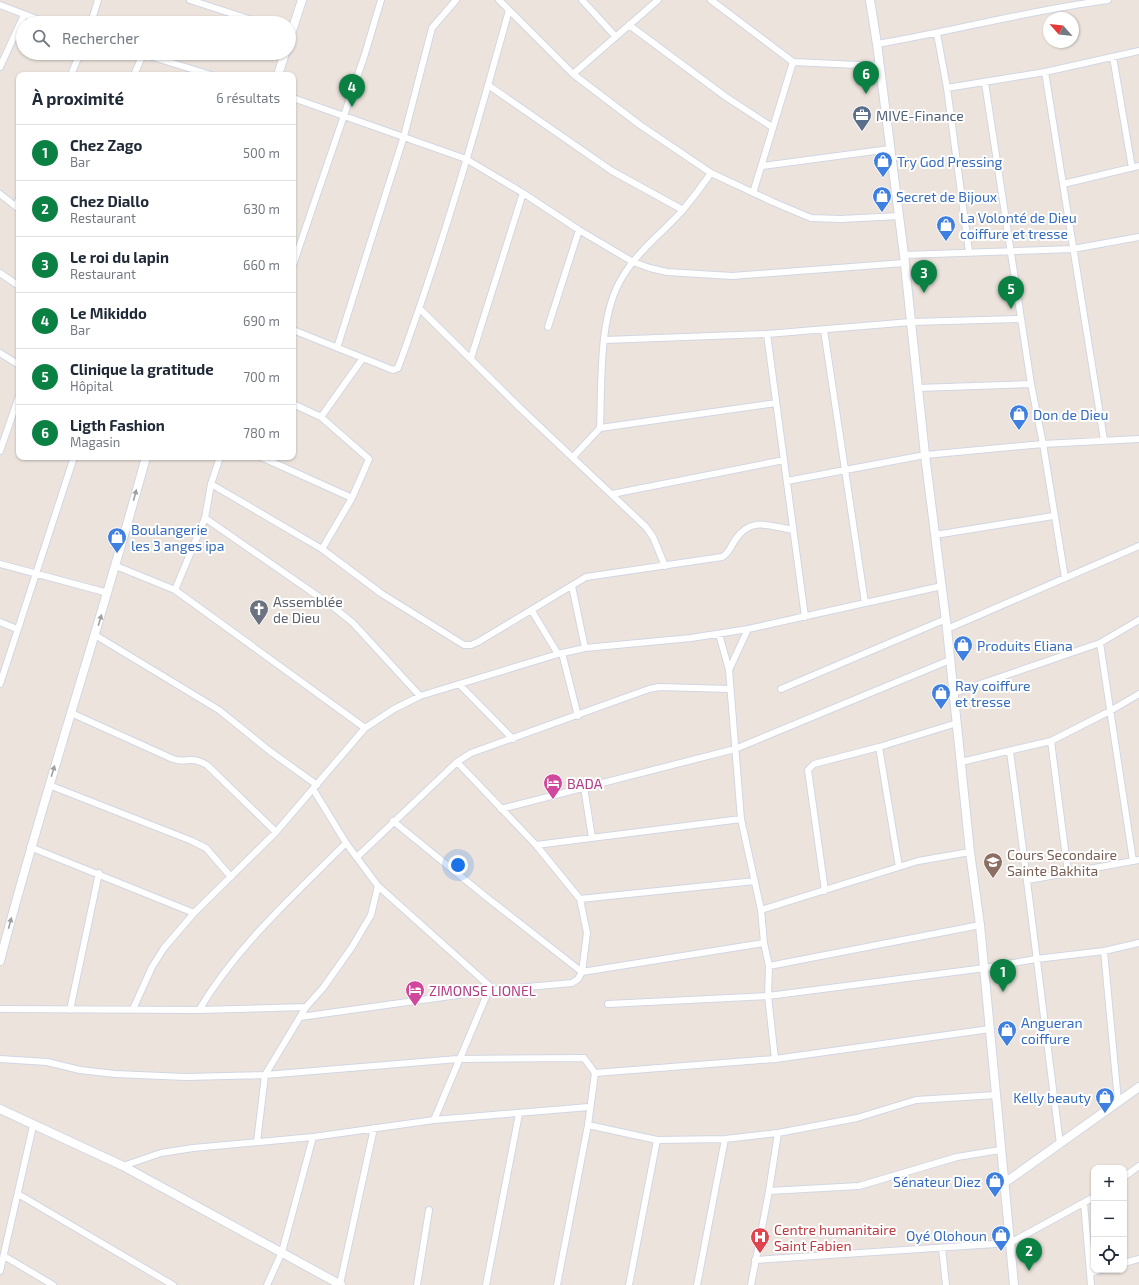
<!DOCTYPE html>
<html lang="fr">
<meta charset="utf-8">
<style>
body{margin:0;font-family:"Exo 2",sans-serif;background:#f6f6f7;color:#1f2937}
.controls{position:absolute;right:12px;bottom:12px;display:grid;overflow:hidden;border-radius:8px;box-shadow:0 1px 3px #0004}
.controls button{width:36px;height:36px;display:grid;place-items:center;padding:0;border:0;border-bottom:1px solid #e0e1e3;background:#fff;color:#1f2937;font:20px sans-serif}
.compass{position:absolute;left:1043px;top:12px;width:36px;height:36px;border-radius:50%;background:#fff;box-shadow:0 1px 3px #0004;rotate:297deg}
.you{position:absolute;left:458px;top:865px;width:14px;height:14px;margin:-10px;border:3px solid #fff;border-radius:50%;background:#1a73e8;box-shadow:0 0 0 6px #1a73e833}
.badge{display:grid;place-items:center;width:26px;height:26px;border-radius:50%;background:#0b8043;color:#fff;font-size:13px;font-weight:700}
.pin{position:absolute;translate:-50% -33px;filter:drop-shadow(0 1px 2px #0008)}
.pin::after{content:'';position:absolute;top:21px;width:14px;height:12px;background:inherit;clip-path:polygon(0 0,100% 0,50% 100%)}
.list{margin:0;padding:0;list-style:none}
h2{display:flex;justify-content:space-between;align-items:center;height:52px;margin:0;padding:0 16px;font-size:17px}
h2 small{font-size:13px;font-weight:400;color:#747a83}
.list li{display:grid;grid-template-columns:26px 1fr auto;gap:12px;align-items:center;box-sizing:border-box;height:56px;padding:0 16px;border-top:1px solid #e0e1e3}
.list b{display:block;font-size:15px;white-space:nowrap}
.list p{margin:0;font-size:13px;white-space:nowrap;color:#747a83}
.list em{font-size:13px;font-style:normal;color:#747a83}
.icon{flex:none;width:22px;height:22px;fill:none;stroke:currentColor;stroke-width:2;stroke-linecap:round;stroke-linejoin:round}
.map{position:relative;flex:none;width:1139px;height:1285px;overflow:hidden}
.search{position:absolute;background:#fff;box-shadow:0 1px 3px #0004;left:16px;top:16px;width:280px;height:44px;display:flex;align-items:center;gap:10px;box-sizing:border-box;padding:0 14px;border-radius:22px;color:#747a83;font-size:15px}
.panel{position:absolute;background:#fff;box-shadow:0 1px 3px #0004;left:16px;top:72px;width:280px;height:388px;border-radius:8px}
.map>svg:first-child{display:block}
.lines{fill:none;stroke-linecap:round;stroke-linejoin:round}
.street-casing{stroke:#d1d6e3;stroke-width:8}
.secondary-casing{stroke:#d1d6e3;stroke-width:10}
.street{stroke:#fff;stroke-width:6}
.secondary{stroke:#fff;stroke-width:8}
.oneway{fill:#9f9f9f}
.labels{text-anchor:middle;dominant-baseline:central;stroke-width:4;stroke-linejoin:round;paint-order:stroke}
.service-label{font-size:14px;fill:#4e5e75;stroke:#fff;text-anchor:start}
.shop-label{font-size:14px;fill:#366cbe;stroke:#fff;text-anchor:start}
.worship-label{font-size:14px;fill:#5b616d;stroke:#fff;text-anchor:start}
.hotel-label{font-size:14px;fill:#b23c85;stroke:#fff;text-anchor:start}
.education-label{font-size:14px;fill:#785e54;stroke:#fff;text-anchor:start}
.health-label{font-size:14px;fill:#be3a42;stroke:#fff;text-anchor:start}
</style>
<div class="map">
<svg width="1139" height="1285" viewBox="0 0 1139 1285">
<rect width="100%" height="100%" fill="#ece4dc"/>
<g class="lines">
<g class="street-casing">
<path id="street" d="M190,0l71,23
M499,0l74,74 67,51 71,48 62,29 38,16 30,1 58,-3
M582,0l34,37
M711,0l82,62 87,4
M0,5l47,18
M91,23l7,-23
M629,25l97,72 46,30
M937,34l10,54 22,164
M877,44c77,-13 153,-34 231,-44
M140,53l71,22
M1113,57l19,111
M0,67l24,-52
M1045,72l59,368
M573,74l85,-74
M71,75l9,-22
M134,75l9,-21
M985,83l46,301 12,60 22,134
M488,85l124,86 71,39
M947,88l98,-16 94,-21
M293,98l173,61 57,34 56,37 54,32 17,6 17,4 65,4 172,-13
M762,166l128,-17
M1063,184l76,-18
M753,193l40,-131
M0,194l19,15
M16,206l3,-7
M904,255l169,-6 66,-12
M293,265l72,-211 16,-54
M0,273l19,13
M420,309l99,98 127,120 7,10 12,29
M548,327l31,-97
M293,330l100,40 5,-2c43,-117 78,-238 111,-358
M824,330l41,273
M767,334l38,283
M605,340l162,-6 144,-12 110,-3
M337,348l67,-212 28,-108 24,-28
M0,353l19,12
M471,358l52,-165
M918,388l113,-4
M293,404l28,13 48,42 -17,39 -30,51
M321,417l42,-59
M600,428c2,-46 -2,-113 23,-152 15,-25 39,-43 59,-65 10,-12 20,-25 29,-38
M0,451l19,-55
M261,457l91,41
M573,457l27,-29 176,-25
M787,481l138,-26 118,-11 96,-5
M211,484l111,65 60,45 82,51h7l7,-3 108,-65 136,-20c7,-3 9,-11 13,-17 16,-24 34,-14 58,-10
M612,494l172,-34
M205,518l127,88 21,17 67,73
M935,535l118,-19
M0,564l108,29
M116,566l59,24 190,138
M572,586l13,62
M175,590l30,-72 6,-34 9,-27
M532,611l26,43
M0,622l17,7
M947,629l192,-83
M719,634l10,36 12,149 20,91 3,33 5,23 -1,30 7,63
M95,635l124,75 52,42 46,33
M1100,643l33,218
M562,653l16,63
M729,670l19,-41
M0,684l74,-227
M459,684l54,55
M781,689l165,-70
M954,693l146,-50 39,-23
M71,713l102,46c14,5 16,-4 34,6l69,67
M1051,741l17,132
M879,747l20,120
M1010,752c18,130 33,261 50,392
M457,762l79,83 44,54 7,34 -5,39
M961,762l90,-21 59,-30 29,-17
M49,785l143,56 14,7 25,29
M584,787l8,51
M313,789l33,54 32,43 116,104
M501,809l234,-60 215,-89
M393,821l92,75 97,76
M536,845l205,-26
M30,847l164,66
M357,857l100,-95 14,-9 178,-64 10,-2 71,2
M1028,880l111,-20
M825,891l-17,-121 6,-6 65,-17 78,-24
M580,899l175,-18
M761,910l157,-49 52,-9
M1104,951l14,150
M769,966l211,-41
M608,1004l160,-8 217,-28 51,-9 68,-8 35,-8
M0,1009l199,1 107,-3
M133,1009l19,-42 12,-19 30,-35 82,-81 89,-104 29,-19 26,-13 138,-42 27,-6 106,-10 57,-9 194,-43
M70,1010l29,-137
M199,1010c38,-64 95,-115 147,-167
M300,1017l194,-27 78,-7 6,-4 4,-7 182,-29
M0,1059l47,3 33,8 35,4 71,3 79,-2 193,-16 126,-1 11,15 -7,52 -31,160
M595,1073l180,-14 215,-30
M434,1120l54,-128
M588,1125l69,15 68,-1 53,-6 79,-15 59,-18 80,-5
M257,1142l8,-67 41,-68 17,-19 29,-41 19,-32 7,-29
M123,1166l38,-13 32,-5 120,-11 121,-17 155,-13
M1124,1177l15,-11
M769,1191l90,-5 98,-29 43,-7
M18,1194l155,91
M1084,1203l7,82
M942,1248l4,37
M4,1256l49,29
M755,1260l255,-17 84,-46
M1124,1263l15,-4
M0,1271l33,-145
M1090,1273l11,-3
M340,1284l34,-156
M267,1285l15,-33 31,-115
M417,1285l12,-75
M486,1285l33,-171
M629,1285l28,-145
M697,1285l28,-146
M751,1285l18,-94 9,-58"/>
</g>
<g class="secondary-casing">
<path id="secondary" d="M870,0l7,44 27,211 21,200 22,174 23,223 10,73 34,360
M289,40l13,-40
M278,75l7,-22
M0,961c44,-169 100,-335 146,-504
M0,1109l123,57 218,119
M1003,1184l136,-97"/>
</g>
<use href="#street" class="street"/>
<use href="#secondary" class="secondary"/>
</g>
<defs><path id="oneway-solid" d="M-6-.8H1V-3.2L6.5 0L1 3.2V.8H-6Z"/></defs>
<g class="oneway">
<use href="#oneway-solid" transform="translate(135 495) rotate(-75)"/>
<use href="#oneway-solid" transform="translate(100 620) rotate(-73)"/>
<use href="#oneway-solid" transform="translate(53 771) rotate(-73)"/>
<use href="#oneway-solid" transform="translate(10 923) rotate(-75)"/>
</g>
<defs>
<g id="office-pin" transform="scale(1)"><path d="M0 17L-7.5 6A9.5 9.5 0 1 1 7.5 6Z" fill="#5c6f8a" stroke="#fff"/><path d="M-6-3h4V-5.5h4V-3h4V5H-6ZM-1-4.5V-3h2v-1.5ZM-6 0V1H6V0Z" fill="#fff"/></g>
<g id="shop-pin" transform="scale(1)"><path d="M0 17L-7.5 6A9.5 9.5 0 1 1 7.5 6Z" fill="#3f7fe0" stroke="#fff"/><path d="M-5-2.5h2.3a2.7 3.5 0 0 1 5.4 0H5L5.5 6h-11ZM-1.5-2.5h3a1.5 2.3 0 0 0-3 0Z" fill="#fff"/></g>
<g id="church-pin" transform="scale(1)"><path d="M0 17L-7.5 6A9.5 9.5 0 1 1 7.5 6Z" fill="#6b7280" stroke="#fff"/><path d="M-1.2-6h2.4v3.5h3.3v2.4h-3.3V6h-2.4V-.1h-3.3v-2.4h3.3Z" fill="#fff"/></g>
<g id="hotel-pin" transform="scale(1)"><path d="M0 17L-7.5 6A9.5 9.5 0 1 1 7.5 6Z" fill="#d1479c" stroke="#fff"/><path d="M-6-4.5h1.5V1H6V5H4.5V3h-9V5H-6ZM-4 0a1.8 1.8 0 1 1 3.6 0ZM.5 0V-2.5h3Q6-2.5 6 0Z" fill="#fff"/></g>
<g id="school-pin" transform="scale(1)"><path d="M0 17L-7.5 6A9.5 9.5 0 1 1 7.5 6Z" fill="#8d6e63" stroke="#fff"/><path d="M0-5L7-2L0 1L-7-2ZM-4 1L0 2.5L4 1V4Q0 6-4 4Z" fill="#fff"/></g>
<g id="hospital-pin" transform="scale(1)"><path d="M0 17L-7.5 6A9.5 9.5 0 1 1 7.5 6Z" fill="#e0444e" stroke="#fff"/><path d="M-5-5h3v3.5h4V-5h3V5h-3V1.5h-4V5h-3Z" fill="#fff"/></g>
</defs>
<g fill-rule="evenodd">
<use href="#office-pin" x="862" y="115"/>
<use href="#shop-pin" x="883" y="161"/>
<use href="#shop-pin" x="882" y="196"/>
<use href="#shop-pin" x="946" y="225"/>
<use href="#shop-pin" x="1019" y="414"/>
<use href="#shop-pin" x="117" y="537"/>
<use href="#church-pin" x="259" y="609"/>
<use href="#shop-pin" x="963" y="645"/>
<use href="#shop-pin" x="941" y="693"/>
<use href="#hotel-pin" x="553" y="783"/>
<use href="#school-pin" x="993" y="862"/>
<use href="#hotel-pin" x="415" y="990"/>
<use href="#shop-pin" x="1007" y="1030"/>
<use href="#shop-pin" x="1105" y="1097"/>
<use href="#shop-pin" x="995" y="1181"/>
<use href="#shop-pin" x="1001" y="1235"/>
<use href="#hospital-pin" x="760" y="1237"/>
</g>
<g class="labels">
<g class="service-label">
<text x="876" y="115">MIVE-Finance</text>
</g>
<g class="shop-label">
<text x="897" y="161">Try God Pressing</text>
<text x="896" y="196">Secret de Bijoux</text>
<text x="960" y="217">La Volonté de Dieu<tspan x="960" dy="16">coiffure et tresse</tspan></text>
<text x="1033" y="414">Don de Dieu</text>
<text x="131" y="529">Boulangerie<tspan x="131" dy="16">les 3 anges ipa</tspan></text>
<text x="977" y="645">Produits Eliana</text>
<text x="955" y="685">Ray coiffure<tspan x="955" dy="16">et tresse</tspan></text>
<text x="1021" y="1022">Angueran<tspan x="1021" dy="16">coiffure</tspan></text>
<text x="1091" y="1097" text-anchor="end">Kelly beauty</text>
<text x="981" y="1181" text-anchor="end">Sénateur Diez</text>
<text x="987" y="1235" text-anchor="end">Oyé Olohoun</text>
</g>
<g class="worship-label">
<text x="273" y="601">Assemblée<tspan x="273" dy="16">de Dieu</tspan></text>
</g>
<g class="hotel-label">
<text x="567" y="783">BADA</text>
<text x="429" y="990">ZIMONSE LIONEL</text>
</g>
<g class="education-label">
<text x="1007" y="854">Cours Secondaire<tspan x="1007" dy="16">Sainte Bakhita</tspan></text>
</g>
<g class="health-label">
<text x="774" y="1229">Centre humanitaire<tspan x="774" dy="16">Saint Fabien</tspan></text>
</g>
</g>
</svg>
<div class="controls">
<button>+</button>
<button>−</button>
<button><svg class="icon" aria-label="locate" viewBox="0 0 24 24"><circle cx="12" cy="12" r="6"/><path d="M12 2v4M12 18v4M2 12h4M18 12h4"/></svg></button>
</div>
<svg class="compass" viewBox="-18 -18 36 36"><path d="M0-13l5 13h-10z" fill="#e53935"/><path d="M0 13l5-13h-10z" fill="#747a83"/></svg>
<div class="you"></div>
<div class="pin badge" style="left:1003px;top:992px">1</div>
<div class="pin badge" style="left:1029px;top:1271px">2</div>
<div class="pin badge" style="left:924px;top:293px">3</div>
<div class="pin badge" style="left:352px;top:107px">4</div>
<div class="pin badge" style="left:1011px;top:309px">5</div>
<div class="pin badge" style="left:866px;top:94px">6</div>
<div class="search"><svg class="icon" aria-label="search" viewBox="0 0 24 24"><circle cx="10" cy="10" r="6"/><path d="M15 15l6 6"/></svg>Rechercher</div>
<section class="panel">
<h2>À proximité<small>6 résultats</small></h2>
<ul class="list">
<li><span class="badge">1</span><div><b>Chez Zago</b><p>Bar</p></div><em>500 m</em></li>
<li><span class="badge">2</span><div><b>Chez Diallo</b><p>Restaurant</p></div><em>630 m</em></li>
<li><span class="badge">3</span><div><b>Le roi du lapin</b><p>Restaurant</p></div><em>660 m</em></li>
<li><span class="badge">4</span><div><b>Le Mikiddo</b><p>Bar</p></div><em>690 m</em></li>
<li><span class="badge">5</span><div><b>Clinique la gratitude</b><p>Hôpital</p></div><em>700 m</em></li>
<li><span class="badge">6</span><div><b>Ligth Fashion</b><p>Magasin</p></div><em>780 m</em></li>
</ul>
</section>
</div>
